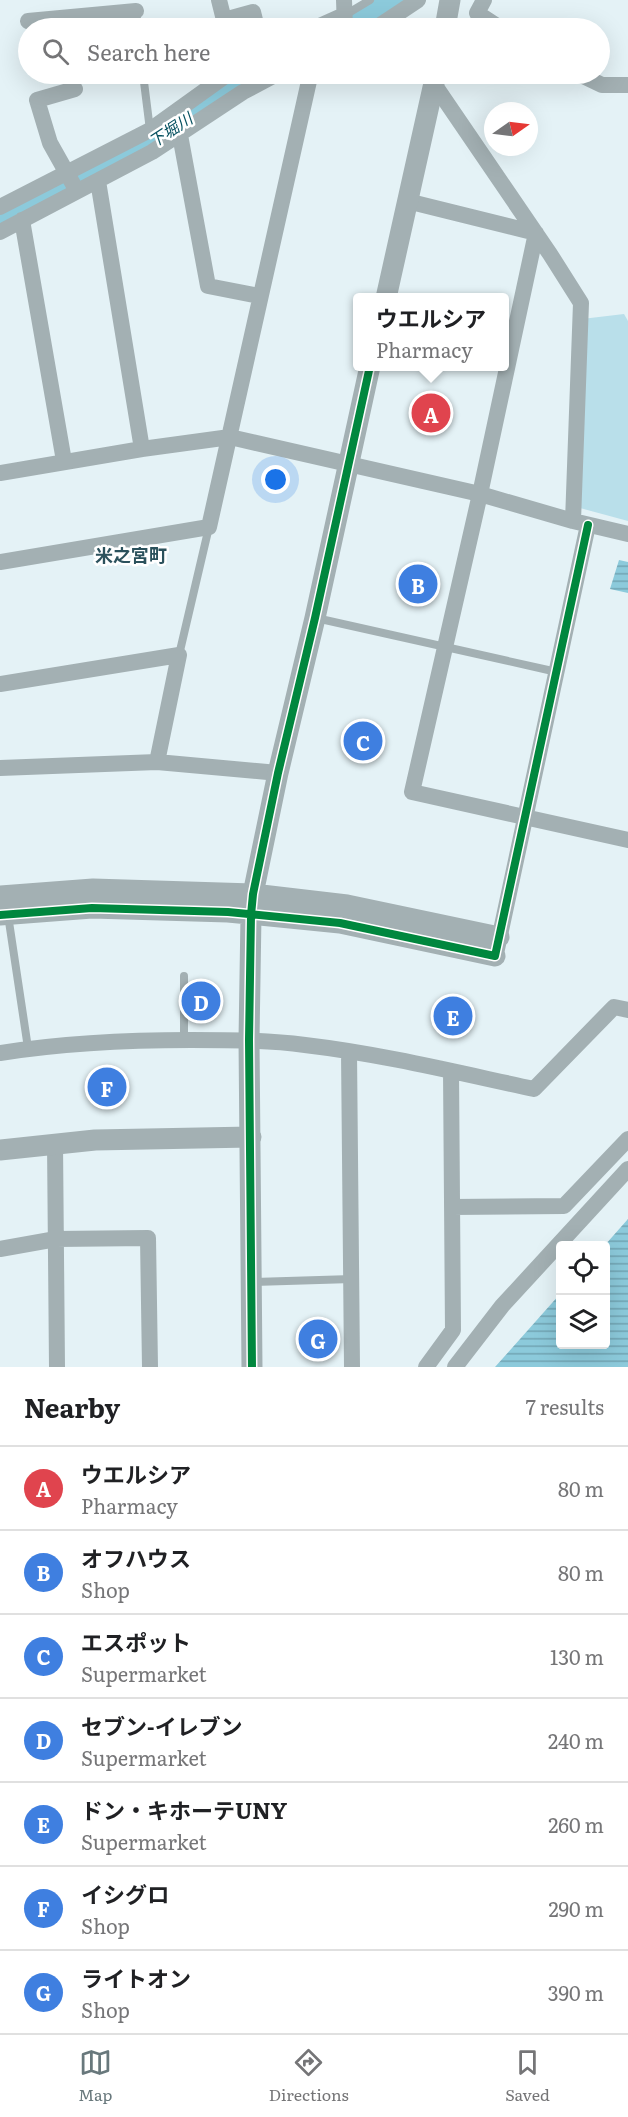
<!DOCTYPE html>
<meta charset="utf-8">
<style>
body{margin:0;font-family:Literata,"Noto Sans JP",serif;background:#f6f6f6;color:#202124}
.controls{position:absolute;right:18px;bottom:18px;display:grid;overflow:hidden;border-radius:6px;box-shadow:0 6px 24px #0002}
.controls button{width:54px;height:54px;display:grid;place-items:center;padding:0;border:0;border-bottom:2px solid #e0e0e0;background:#fff;color:#202124;font:30px sans-serif}
.compass{position:absolute;left:484px;top:102px;width:54px;height:54px;border-radius:50%;background:#fff;box-shadow:0 6px 24px #0002;rotate:76deg}
.you{position:absolute;left:276px;top:480px;width:21px;height:21px;margin:-15px;border:4px solid #fff;border-radius:50%;background:#1a73e8;box-shadow:0 0 0 9px #1a73e833}
.badge{display:grid;place-items:center;width:39px;height:39px;border-radius:50%;background:#68787c;color:#fff;font-size:20px;font-weight:700}
.pin{position:absolute;translate:-50% -50%;border:3px solid #fff;box-shadow:0 2px 6px #0006}
.popup{position:absolute;left:353px;top:293px;width:156px;height:78px;box-sizing:border-box;display:grid;place-content:center;border-radius:6px;background:#fff;filter:drop-shadow(0 2px 4px #0005);font-size:20px;white-space:nowrap;color:#757577}
.popup b{font-size:22px;color:#202124}
.popup::after{content:'';position:absolute;left:50%;top:100%;margin-left:-12px;border:12px solid transparent;border-top-color:#fff}
.list{margin:0;padding:0;list-style:none}
h2{display:flex;justify-content:space-between;align-items:center;height:78px;margin:0;padding:0 24px;font-size:26px}
h2 small{font-size:20px;font-weight:400;color:#757577}
.list li{display:grid;grid-template-columns:39px 1fr auto;gap:18px;align-items:center;box-sizing:border-box;height:84px;padding:0 24px;border-top:2px solid #e0e0e0}
.list b{display:block;font-size:22px;white-space:nowrap}
.list p{margin:0;font-size:20px;white-space:nowrap;color:#757577}
.list em{font-size:20px;font-style:normal;color:#757577}
.icon{flex:none;width:33px;height:33px;fill:none;stroke:currentColor;stroke-width:2;stroke-linecap:round;stroke-linejoin:round}
.map{position:relative;flex:none;width:628px;height:1367px;overflow:hidden}
.search{position:absolute;background:#fff;box-shadow:0 6px 24px #0002;left:18px;right:18px;top:18px;height:66px;display:flex;align-items:center;gap:15px;box-sizing:border-box;padding:0 21px;border-radius:33px;color:#757577;font-size:22px}
.sheet{height:666px;background:#fff}
nav{display:flex;justify-content:space-around;align-items:center;box-sizing:border-box;height:84px;border-top:2px solid #e0e0e0;background:#fff;font-size:16px;color:#757577}
nav a{display:grid;justify-items:center;gap:3px}
nav .on{color:#68787c}
.map>svg:first-child{display:block}
.green{fill:#b9dfea}
.water{fill:url(#water-rules)}
.lines{fill:none;stroke-linecap:round;stroke-linejoin:round}
.river{stroke:#8ccadb;stroke-width:27}
.service{stroke:#a3b0b3;stroke-width:8}
.minor{stroke:#a3b0b3;stroke-width:16}
.tertiary{stroke:#a3b0b3;stroke-width:21}
.cycleway-casing{stroke:#fff;stroke-width:11}
.cycleway{stroke:#00873e;stroke-width:8}
.labels{text-anchor:middle;dominant-baseline:central;stroke-width:5;stroke-linejoin:round;paint-order:stroke}
.water-label{font-size:16px;font-style:italic;fill:#065160;stroke:#fff}
.quarter-label{font-size:18px;font-weight:bold;fill:#2b515c;stroke:#fff}
</style>
<div class="map">
<svg width="628" height="1367" viewBox="0 0 628 1367">
<defs>
<pattern id="water-rules" width="6" height="5" patternUnits="userSpaceOnUse" patternTransform="scale(1.5)"><rect width="6" height="5" fill="#8ccadb"/><path d="M0 2.5h6" fill="none" stroke="#72a5b3"/></pattern>
</defs>
<rect width="100%" height="100%" fill="#e4f2f6"/>
<path class="green" d="M624,314l4,7v200l-48,-13 2,-189z"/>
<path class="water" d="M619,560l9,2v31l-18,-4z
M628,1219v148h-133l65,-73v50h46l-1,-99z"/>
<g class="lines">
<path class="river" d="M345,28l46,-28
M83,178l74,-39 80,-57 16,-8
M0,222l62,-33"/>
<path class="service" d="M136,11l2,17
M345,15l25,-15
M143,74l7,56
M316,618l241,54
M179,655l30,-128
M8,915l20,133
M184,976v64
M253,1282l99,-3"/>
<path class="minor" d="M219,0l5,20 29,-8 4,16
M344,0l1,28
M484,0l-7,13 23,15
M28,21l108,-10
M315,28l29,-13
M376,28l42,-28
M579,74l23,11h26
M434,84l116,170 31,49 -8,218
M180,135l28,151 51,10
M98,181l44,268
M73,184l-23,-41 -13,-43 38,-11
M407,201l129,32 -56,261 -68,298 216,48
M0,207l150,-77 78,-56
M22,220l42,241
M0,232l152,-80 91,-60 34,-18
M0,473l142,-24 88,-12 250,57 93,27 55,13
M0,562l209,-35 100,-446 -2,-7
M0,684l179,-29 -22,107
M0,768l157,-6 121,11
M497,949l91,-424
M349,1052l3,315
M0,1053c64,-10 127,-13 191,-13 39,0 76,0 114,5 77,9 154,28 229,44l80,-82 14,3
M55,1143l2,224
M452,1207l112,-1 64,-67
M0,1249l56,-10 92,-1 2,129
M426,1367l27,-37 -2,-259
M455,1367l47,-61 126,-137"/>
<path class="tertiary" d="M445,28l5,-28
M386,298l50,-224
M0,896l93,-7 160,5 94,11 152,32
M0,915l92,-7 136,4 112,11 155,33
M0,1150l95,-10 156,-3
M252,1367l-3,-327 2,-125 2,-21 25,-121 37,-155 55,-252"/>
<g class="cycleway-casing">
<path id="cycleway" d="M0,915l92,-7 136,4 112,11 155,33 93,-431
M252,1367l-3,-327 2,-125 2,-21 25,-121 37,-155 55,-252"/>
</g>
<use href="#cycleway" class="cycleway"/>
</g>
<g class="labels">
<g class="water-label">
<text transform="translate(170 129) rotate(-33)">下堀川</text>
</g>
<g class="quarter-label">
<text x="131" y="554">米之宮町</text>
</g>
</g>
</svg>
<div class="controls">
<button><svg class="icon" aria-label="locate" viewBox="0 0 24 24"><circle cx="12" cy="12" r="6"/><path d="M12 2v4M12 18v4M2 12h4M18 12h4"/></svg></button>
<button><svg class="icon" aria-label="layers" viewBox="0 0 24 24"><path d="M12 4l9 5-9 5-9-5zM3 14l9 5 9-5"/></svg></button>
</div>
<svg class="compass" viewBox="-18 -18 36 36"><path d="M0-13l5 13h-10z" fill="#e53935"/><path d="M0 13l5-13h-10z" fill="#757577"/></svg>
<div class="you"></div>
<div class="pin badge" style="left:431px;top:413px;background:#e0444e">A</div>
<div class="popup"><b>ウエルシア</b>Pharmacy</div>
<div class="pin badge" style="left:418px;top:584px;background:#3f7fe0">B</div>
<div class="pin badge" style="left:363px;top:741px;background:#3f7fe0">C</div>
<div class="pin badge" style="left:201px;top:1001px;background:#3f7fe0">D</div>
<div class="pin badge" style="left:453px;top:1016px;background:#3f7fe0">E</div>
<div class="pin badge" style="left:107px;top:1087px;background:#3f7fe0">F</div>
<div class="pin badge" style="left:318px;top:1339px;background:#3f7fe0">G</div>
<div class="search"><svg class="icon" aria-label="search" viewBox="0 0 24 24"><circle cx="10" cy="10" r="6"/><path d="M15 15l6 6"/></svg>Search here</div>
</div>
<section class="sheet">
<h2>Nearby<small>7 results</small></h2>
<ul class="list">
<li><span class="badge" style="background:#e0444e">A</span><div><b>ウエルシア</b><p>Pharmacy</p></div><em>80 m</em></li>
<li><span class="badge" style="background:#3f7fe0">B</span><div><b>オフハウス</b><p>Shop</p></div><em>80 m</em></li>
<li><span class="badge" style="background:#3f7fe0">C</span><div><b>エスポット</b><p>Supermarket</p></div><em>130 m</em></li>
<li><span class="badge" style="background:#3f7fe0">D</span><div><b>セブン-イレブン</b><p>Supermarket</p></div><em>240 m</em></li>
<li><span class="badge" style="background:#3f7fe0">E</span><div><b>ドン・キホーテUNY</b><p>Supermarket</p></div><em>260 m</em></li>
<li><span class="badge" style="background:#3f7fe0">F</span><div><b>イシグロ</b><p>Shop</p></div><em>290 m</em></li>
<li><span class="badge" style="background:#3f7fe0">G</span><div><b>ライトオン</b><p>Shop</p></div><em>390 m</em></li>
</ul>
</section>
<nav>
<a class="on"><svg class="icon" aria-label="map" viewBox="0 0 24 24"><path d="M3 6l6-2 6 2 6-2v14l-6 2-6-2-6 2zM9 4v14M15 6v14"/></svg>Map</a>
<a><svg class="icon" aria-label="directions" viewBox="0 0 24 24"><path d="M12 3l9 9-9 9-9-9zM9 14v-3h6M13 9l2 2-2 2"/></svg>Directions</a>
<a><svg class="icon" aria-label="saved" viewBox="0 0 24 24"><path d="M7 4h10v16l-5-4-5 4z"/></svg>Saved</a>
</nav>
